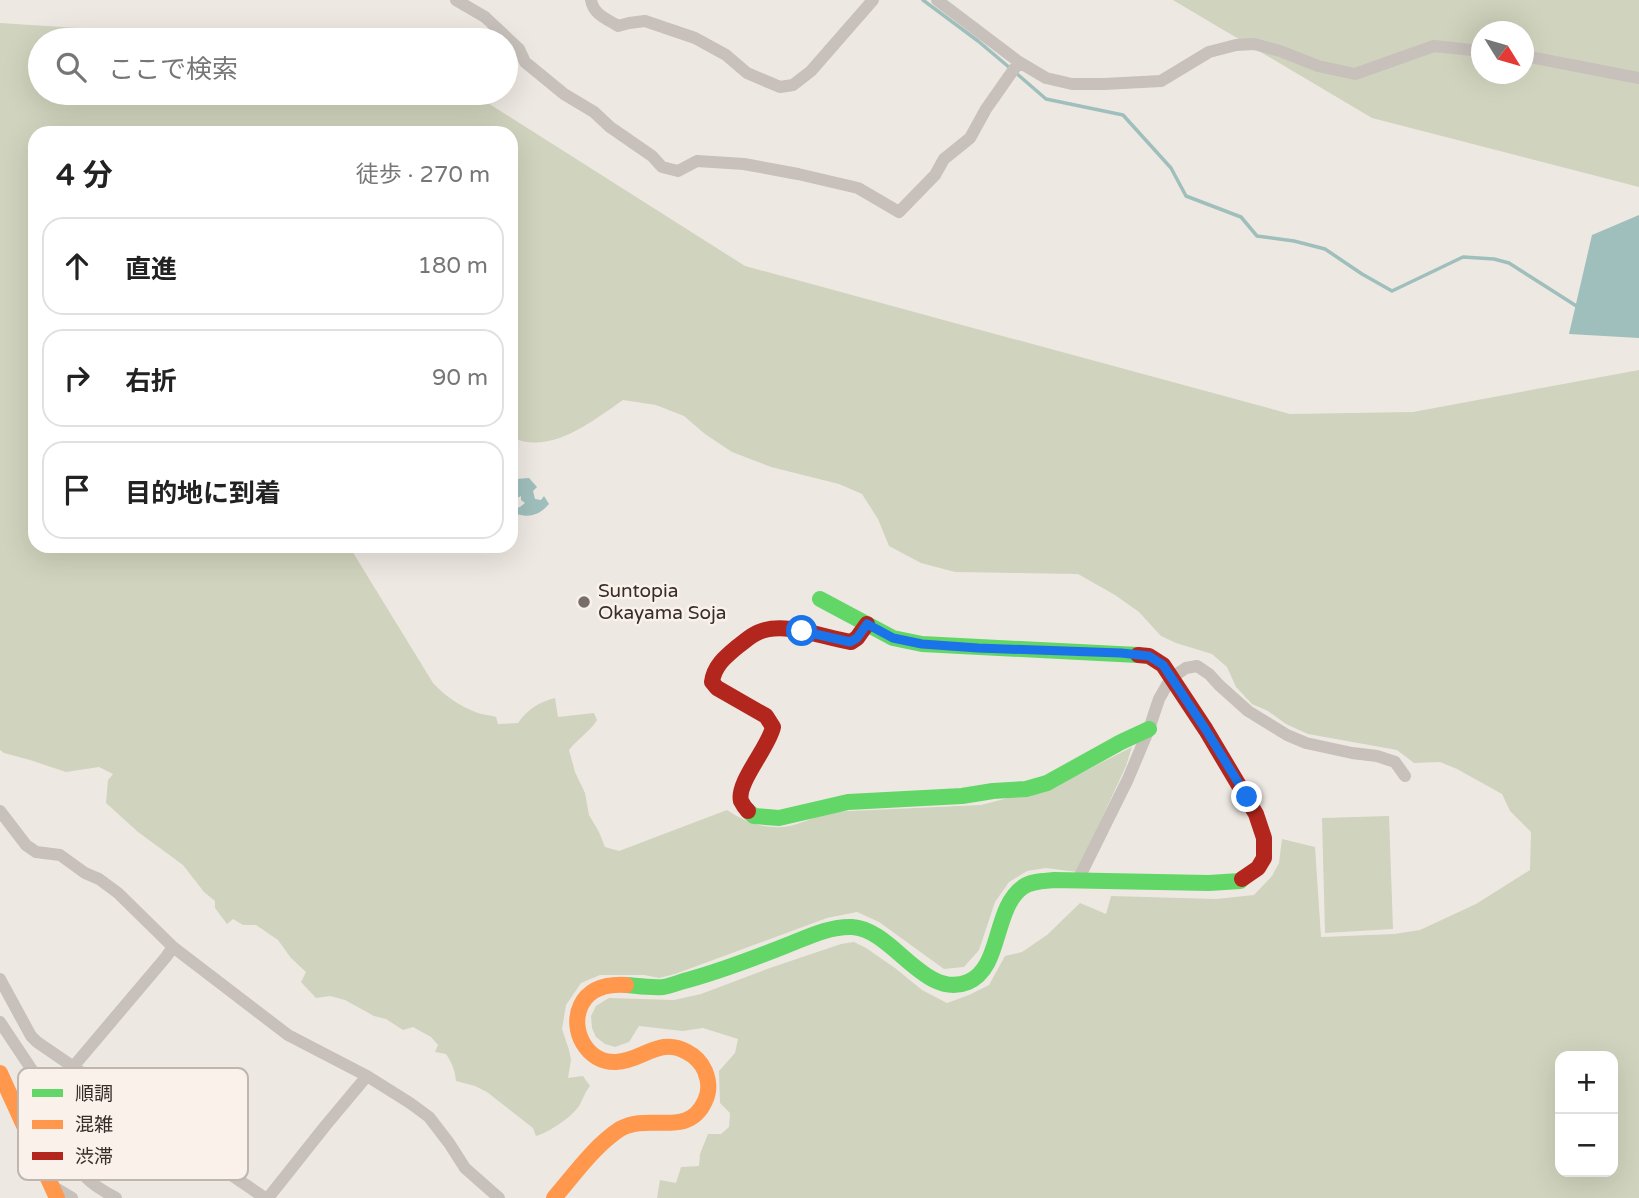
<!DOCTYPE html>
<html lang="ja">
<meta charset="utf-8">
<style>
body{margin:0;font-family:"Varela Round","Noto Sans JP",sans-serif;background:#f6f6f6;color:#222}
.controls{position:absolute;right:21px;bottom:21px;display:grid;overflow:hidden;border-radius:14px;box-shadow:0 7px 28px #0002}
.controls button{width:63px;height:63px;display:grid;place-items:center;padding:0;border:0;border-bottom:2px solid #e0e0e0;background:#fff;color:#222;font:35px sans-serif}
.compass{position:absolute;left:1471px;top:21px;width:63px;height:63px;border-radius:50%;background:#fff;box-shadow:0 7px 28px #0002;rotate:127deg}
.stop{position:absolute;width:21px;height:21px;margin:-16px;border:5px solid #1a73e8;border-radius:50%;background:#fff}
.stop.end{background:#1a73e8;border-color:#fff;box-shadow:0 2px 7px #0008}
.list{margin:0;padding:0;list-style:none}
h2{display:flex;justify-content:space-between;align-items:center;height:91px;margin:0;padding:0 28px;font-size:30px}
h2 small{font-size:23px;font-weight:400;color:#767676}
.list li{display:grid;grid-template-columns:46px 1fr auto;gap:21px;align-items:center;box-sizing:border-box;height:98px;margin:0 14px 14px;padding:0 14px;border:2px solid #e0e0e0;border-radius:21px}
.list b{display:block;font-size:26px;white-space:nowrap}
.list em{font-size:23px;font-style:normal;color:#767676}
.icon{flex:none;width:38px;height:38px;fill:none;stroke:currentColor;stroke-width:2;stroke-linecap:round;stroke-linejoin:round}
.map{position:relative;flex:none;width:1639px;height:1198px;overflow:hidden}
.search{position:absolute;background:#fff;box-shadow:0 7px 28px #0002;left:28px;top:28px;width:490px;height:77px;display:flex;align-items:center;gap:18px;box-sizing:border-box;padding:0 24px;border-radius:38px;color:#767676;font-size:26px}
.panel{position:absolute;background:#fff;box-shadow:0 7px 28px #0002;left:28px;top:126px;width:490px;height:427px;border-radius:21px}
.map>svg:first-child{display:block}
.green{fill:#d0d3bd;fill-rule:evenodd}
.water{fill:#9fbfbd}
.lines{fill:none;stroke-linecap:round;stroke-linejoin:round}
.stream{stroke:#9fbfbd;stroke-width:3.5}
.street{stroke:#c7c0bb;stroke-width:12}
.fast{stroke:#63d668;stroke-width:16}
.slow{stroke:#ff974d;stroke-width:16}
.jam{stroke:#b3261e;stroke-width:16}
.route{stroke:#1a73e8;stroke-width:9}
.poi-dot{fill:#776e6a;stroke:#f9f1ea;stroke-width:2.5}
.labels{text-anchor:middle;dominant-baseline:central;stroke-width:5;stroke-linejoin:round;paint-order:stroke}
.poi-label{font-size:19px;fill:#372d29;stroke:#f9f1ea;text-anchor:start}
.key{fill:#f9f1ea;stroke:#bfb6b0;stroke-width:2}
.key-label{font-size:19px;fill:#372d29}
</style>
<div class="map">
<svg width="1639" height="1198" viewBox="0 0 1639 1198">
<rect width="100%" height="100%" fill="#eee8e2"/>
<path class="green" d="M1173,0h466v187l-267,-69zM1482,32h42v42h-42z
M0,23l264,17h-224v53h432l273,173 545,148 123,-2 226,-42v828h-982l3,-18 16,3 5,-16 18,-1 1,-12 8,-20h13l8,-7 1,-14 -10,-10 -1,-32 16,-18 3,-14 -35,-11 -20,3 -44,-5 -10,16 -14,5 -10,-3 -9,-7 -4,-9 -1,-12 5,-10 13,-8 65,2 27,-6 66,-25 74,-25 13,-2 12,6 29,20 27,22 25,13 22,-8 20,-10 16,-29 17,-4 25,-17 33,-32 26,11 5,-18 105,3 38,-4 18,-19 7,-13 3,-24 33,8 6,90 73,-3 26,-4 56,-26 54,-34 1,-38 -21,-21 -8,-17 -45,-25 -17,-7 -26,1 -17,-13 -89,-16 -22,-10 -18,-13 -16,-7 -16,-17 -9,-20 -15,-13 -36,-11 -15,-7 -22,-24 -24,-17 -37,-21 -123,-2 -34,-9 -32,-17 -11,-27 -16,-25 -23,-10 -68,-17 -39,-15 -27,-18 -21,-18 -28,-11 -33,-5c-31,21 -72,56 -112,37v-304h-476v413h314l84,137c13,14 28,24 45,30 6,2 12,2 18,4l2,7 20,-1c10,-14 21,-21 37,-25l3,19 36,-4 3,7c-7,12 -19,18 -28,30l6,22 10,21 4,22 10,17 6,15 14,4 108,-41c21,14 45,22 70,14 11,-3 21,-9 32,-12l152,-7 77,-20 74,-38 -6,19 -49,106 -31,-4 -19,3 -18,11 -14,20 -16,48 -15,17 -20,2 -65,-47 -22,-10 -30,6 -152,56 -16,4 -15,-3h-44l-19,8 -15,22 -4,24 7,21 2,10 -3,18 15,-2 7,10c-5,6 -7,13 -11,20 -7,11 -31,27 -43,30l-3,-8 -46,-36 -12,-6 -19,-5c-1,-11 -4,-18 -10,-27l-11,-2 3,-7 -7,-8 -18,-10 -10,3 -17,-11 -12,-3 -29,-16 -15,-4 -14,2 -15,-16 5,-10 -15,-14 -13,-18 -22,-15h-13l-10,-6 -6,5 -12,-16v-7l-11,-9 -21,-27 -45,-33 -32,-29 2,-23 5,-6 -14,-7 -33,5 -36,-12 -26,-7 -4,-3zM1560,1056h53v116h-53z
M1389,816l4,113 -68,4 -3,-115z"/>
<path class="water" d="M1639,215v123l-70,-4 23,-99z
M529,478l8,9 -4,4 2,8 6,1 3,-4 5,8c-10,12 -22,15 -37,8l-1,-3 9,-2 5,-4 -4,-3v-4l-6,3 -4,-1v-9l5,-1v-9z"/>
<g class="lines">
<path class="stream" d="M923,0l55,41 32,27
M1016,73l30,26 77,16 48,53 15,28 55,21 16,19 37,5 31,8 37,25 30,17 71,-34 31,2 15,4 69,44"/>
<path class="street" d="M456,0l29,17 34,32 6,13 39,32 30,18 16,15 42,29 10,11 16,4 19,-10 47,3 54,10 60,14 41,24 36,-37 9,-16 26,-21 16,-29 33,-47
M591,0c2,14 16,19 27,26l11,-3 16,-2 50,17 31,17 21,18 33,14 13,-2 18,-14 62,-71
M937,0l82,62 27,16 26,6h32l57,-3 48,-29 27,-7 18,-1 26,7 38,15 37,8 79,-28 48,5
M1524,56l115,22
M0,811l26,34 10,7 24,3 25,18 14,6 19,14 55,54 115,88 79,41 43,27 19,14 20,26 16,25 34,30
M1078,880l50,-101 21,-50 10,-30 12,-21 15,-10 11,-2 12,8 10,11 29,26 39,24 19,8 46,10 25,3 18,6 10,14
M0,979l31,57 6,6 228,156
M0,1022l48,72 32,76c9,13 22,20 36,28
M48,1094l25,-27 93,-110 7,-10
M52,1186l20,12
M268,1198l58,-73 41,-49"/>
<path class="fast" d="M820,599l73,39 29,6 216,11
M748,811l6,5 25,2 69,-16 114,-6 31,-5 33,-2 21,-6 74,-41 28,-13
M626,985c12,1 25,3 37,2 7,-1 14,-4 21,-6 34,-9 68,-22 101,-35 21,-8 44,-20 67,-19 41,2 72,73 116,55 34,-14 25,-74 55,-95 8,-6 21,-6 31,-7l155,3 31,-2 2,-2"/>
<path class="slow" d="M0,1073l57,125
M554,1198c20,-23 40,-52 66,-69 29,-17 68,10 85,-28 5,-10 4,-20 0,-30 -4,-9 -10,-15 -18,-19 -28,-16 -44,9 -71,10 -29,1 -47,-32 -35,-57 9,-18 27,-21 45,-20"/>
<path class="jam" d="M1138,655l11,1 14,9 43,65 50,84 8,24v20l-6,10 -16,11
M748,811c-2,-2 -6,-8 -7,-10 -5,-18 28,-54 32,-74l-7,-11 -49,-28 -5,-6c2,-16 13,-25 25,-35 7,-5 14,-12 22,-15 26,-11 65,6 92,10l6,-4 10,-14"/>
</g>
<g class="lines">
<path class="route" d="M802,631l48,11 7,-4 10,-14 26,14 29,6 56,4 143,5 28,3 14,9 43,65 41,67"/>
</g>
<circle class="poi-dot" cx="584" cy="602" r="7"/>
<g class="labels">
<g class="poi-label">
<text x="598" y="591">Suntopia<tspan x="598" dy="22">Okayama Soja</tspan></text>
</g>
</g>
<rect x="18" y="1068" width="230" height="112" rx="10" class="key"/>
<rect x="32" y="1089" width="31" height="8" fill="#63d668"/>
<rect x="32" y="1120" width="31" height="9" fill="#ff974d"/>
<rect x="32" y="1152" width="31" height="8" fill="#b3261e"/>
<g class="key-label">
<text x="75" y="1100">順調</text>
<text x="75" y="1131">混雑</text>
<text x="75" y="1163">渋滞</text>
</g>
</svg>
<div class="controls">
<button>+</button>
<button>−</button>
</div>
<svg class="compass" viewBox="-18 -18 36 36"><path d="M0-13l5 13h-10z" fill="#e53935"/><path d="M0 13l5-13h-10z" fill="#767676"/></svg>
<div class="stop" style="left:802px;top:631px"></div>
<div class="stop end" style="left:1247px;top:797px"></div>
<div class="search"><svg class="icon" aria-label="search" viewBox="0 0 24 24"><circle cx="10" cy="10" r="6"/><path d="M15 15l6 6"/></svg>ここで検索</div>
<section class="panel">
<h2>4 分<small>徒歩 · 270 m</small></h2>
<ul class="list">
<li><svg class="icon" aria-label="ahead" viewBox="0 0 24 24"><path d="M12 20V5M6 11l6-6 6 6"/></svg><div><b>直進</b></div><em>180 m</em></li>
<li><svg class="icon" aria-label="right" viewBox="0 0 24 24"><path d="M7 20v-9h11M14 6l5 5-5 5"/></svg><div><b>右折</b></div><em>90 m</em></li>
<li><svg class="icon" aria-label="arrive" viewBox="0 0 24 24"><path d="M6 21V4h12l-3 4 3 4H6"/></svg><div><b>目的地に到着</b></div></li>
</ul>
</section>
</div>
